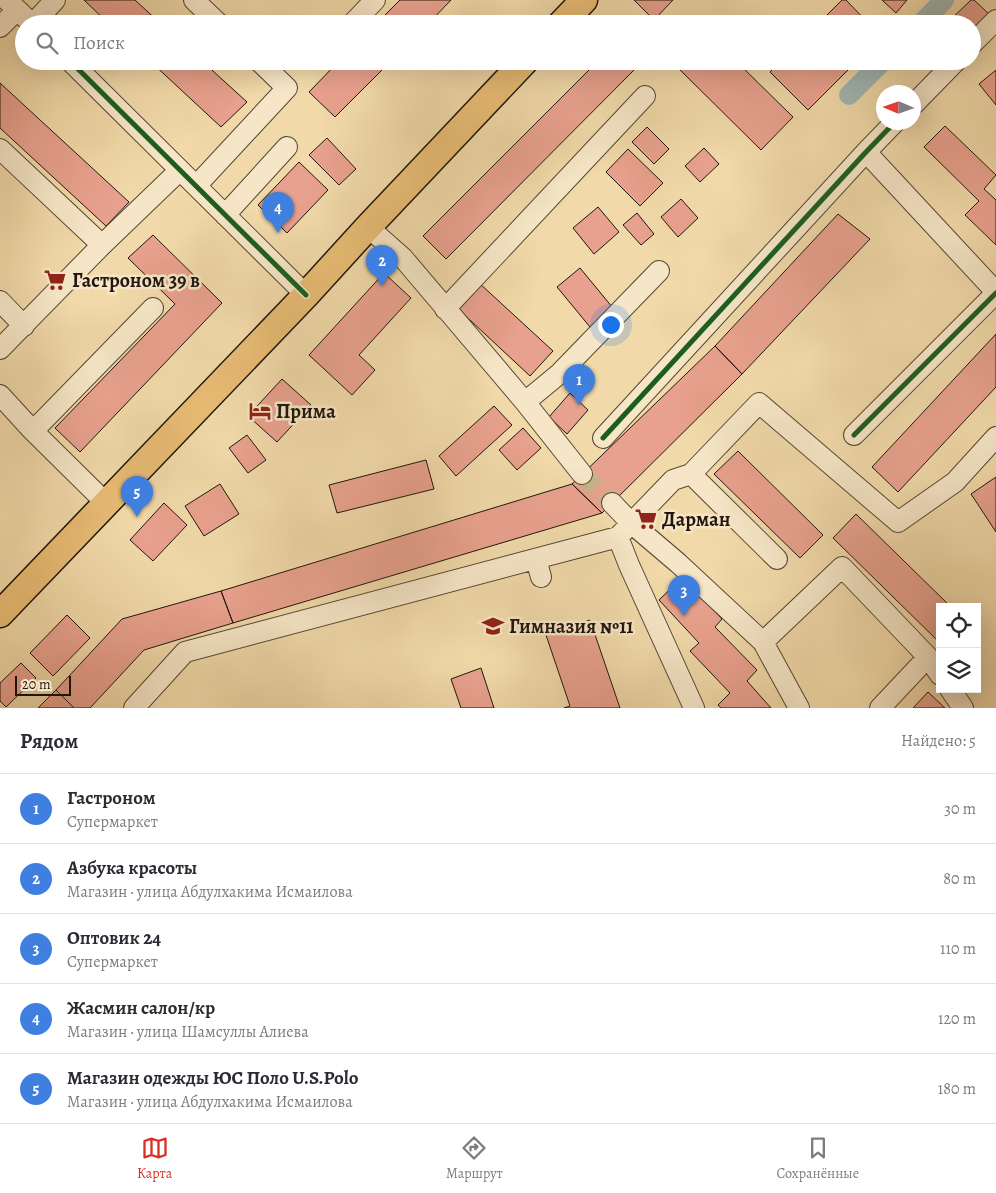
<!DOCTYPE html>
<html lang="ru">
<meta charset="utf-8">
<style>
body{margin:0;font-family:Alegreya,serif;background:#f7f7f7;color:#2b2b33}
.controls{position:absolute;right:15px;bottom:15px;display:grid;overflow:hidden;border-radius:0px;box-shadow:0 5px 20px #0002}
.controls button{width:45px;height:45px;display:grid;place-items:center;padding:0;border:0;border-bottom:1px solid #e1e1e2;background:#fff;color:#2b2b33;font:25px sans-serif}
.compass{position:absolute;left:876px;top:85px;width:45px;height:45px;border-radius:50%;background:#fff;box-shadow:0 5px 20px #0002;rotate:272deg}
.scale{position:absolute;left:15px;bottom:12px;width:56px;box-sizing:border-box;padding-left:5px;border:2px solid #20160c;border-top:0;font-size:14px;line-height:18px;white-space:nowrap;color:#20160c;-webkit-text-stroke:4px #f6e6c7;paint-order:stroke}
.you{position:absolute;left:610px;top:324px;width:18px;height:18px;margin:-12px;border:4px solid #fff;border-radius:50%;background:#1a73e8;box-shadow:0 0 0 8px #1a73e833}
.badge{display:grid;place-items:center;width:32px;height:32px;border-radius:50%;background:#d93025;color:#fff;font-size:16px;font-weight:700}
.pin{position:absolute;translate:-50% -41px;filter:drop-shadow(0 1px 2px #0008)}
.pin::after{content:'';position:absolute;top:26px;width:18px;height:15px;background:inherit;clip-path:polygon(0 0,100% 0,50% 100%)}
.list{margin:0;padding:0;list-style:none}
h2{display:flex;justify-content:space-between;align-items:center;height:65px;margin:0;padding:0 20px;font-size:21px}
h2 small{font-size:16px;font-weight:400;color:#7c7c81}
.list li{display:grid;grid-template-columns:32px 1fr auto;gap:15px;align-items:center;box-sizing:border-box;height:70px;padding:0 20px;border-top:1px solid #e1e1e2}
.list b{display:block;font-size:19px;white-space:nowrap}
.list p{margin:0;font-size:16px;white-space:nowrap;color:#7c7c81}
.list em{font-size:16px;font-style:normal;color:#7c7c81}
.icon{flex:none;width:28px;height:28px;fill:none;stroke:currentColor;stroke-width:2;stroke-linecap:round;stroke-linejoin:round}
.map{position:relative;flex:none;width:996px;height:708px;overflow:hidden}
.search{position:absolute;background:#fff;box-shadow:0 5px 20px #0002;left:15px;right:15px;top:15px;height:55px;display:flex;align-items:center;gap:12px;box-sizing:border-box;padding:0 18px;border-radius:28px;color:#7c7c81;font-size:19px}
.sheet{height:415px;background:#fff}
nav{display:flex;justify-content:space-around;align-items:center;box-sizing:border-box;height:70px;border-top:1px solid #e1e1e2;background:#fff;font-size:14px;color:#7c7c81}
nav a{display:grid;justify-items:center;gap:2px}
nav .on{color:#d93025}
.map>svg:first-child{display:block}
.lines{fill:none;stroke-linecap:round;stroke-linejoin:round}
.canal{stroke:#a0b7b4;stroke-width:20}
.building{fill:#e8a18e;stroke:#20160c}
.minor-tunnel{stroke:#c7b28a;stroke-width:20;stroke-dasharray:20 10;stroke-linecap:butt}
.minor-casing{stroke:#544733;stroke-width:22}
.major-casing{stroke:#20160c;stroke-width:29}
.minor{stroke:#f6e6c7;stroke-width:20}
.major{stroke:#e8bc74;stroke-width:26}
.cycleway-casing{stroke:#f6e6c7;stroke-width:8}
.cycleway{stroke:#1b5e20;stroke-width:5}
.labels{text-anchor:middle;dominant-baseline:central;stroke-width:5;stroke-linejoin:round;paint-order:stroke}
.poi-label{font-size:20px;font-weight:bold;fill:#20160c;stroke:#f6e6c7;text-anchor:start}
</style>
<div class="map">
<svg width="996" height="708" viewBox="0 0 996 708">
<rect width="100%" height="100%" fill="#f1d9a9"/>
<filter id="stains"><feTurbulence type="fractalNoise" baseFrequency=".004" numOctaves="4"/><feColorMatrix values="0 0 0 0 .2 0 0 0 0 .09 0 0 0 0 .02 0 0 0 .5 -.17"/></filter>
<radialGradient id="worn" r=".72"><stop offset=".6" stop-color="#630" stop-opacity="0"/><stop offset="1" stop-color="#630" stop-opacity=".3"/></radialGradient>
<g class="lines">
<path class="canal" d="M921,24l23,-24
M849,95l34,-34"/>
</g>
<path class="building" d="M84,0h51l26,24h-52z
M400,0h51l-23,24h-52z
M634,0h39l-19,20z
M842,0h4l23,24h-51z
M882,0h25l-11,13z
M971,0h3l15,14 -17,17v-7h-26z
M150,61h52l45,41 -26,25z
M339,61h52l-56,56 -26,-25z
M598,61h34l5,6 -191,192 -23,-23z
M671,61h65l57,56 -32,33z
M781,61h76l-49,49 -38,-38z
M996,70v35l-17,-21z
M0,83l129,119 -23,24 -106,-98z
M945,126l51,49 -12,14 12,11v45l-31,-30 14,-14 -55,-54z
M647,127l22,22 -15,15 -22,-22z
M327,138l29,31 -17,16 -30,-30z
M704,148l15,16 -19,18 -15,-16z
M628,149l35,34 -23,23 -34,-34z
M299,162l29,28 -41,43 -29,-28z
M681,199l17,19 -20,19 -17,-20z
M598,207l21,25 -25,22 -21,-26z
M637,213l17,21 -13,11 -18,-20z
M838,214l32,25 -128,135 -27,-28z
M153,235l69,68 -142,149 -25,-24 120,-124 -47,-46z
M580,268l33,40 -23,19 -33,-40z
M384,273l27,25 -52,57 16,15 -23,25 -43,-40z
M478,282l75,69 -23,25 -74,-69z
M996,334v53l-98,105 -26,-25z
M715,346l27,28 -140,139 -30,-29z
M282,379l29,26 -34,37 -29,-26z
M570,393l18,17 -21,24 -18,-17z
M494,406l18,19 -56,51 -17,-20z
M523,428l18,20 -24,22 -18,-20z
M247,435l19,25 -18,13 -19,-25z
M738,451l85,84 -23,23 -86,-84z
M426,460l8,29 -97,24 -8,-28z
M996,477v55l-25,-38z
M220,484l19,30 -35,22 -19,-30z
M572,484l30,29 -369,110 -12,-32z
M164,503l23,22 -34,36 -23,-21z
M856,514l95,93h-11v36l-107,-105z
M683,577l39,42 -7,8 42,43 -10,11 24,27h-50l-3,-3 12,-12 -40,-42 9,-8 -40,-43z
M221,591l12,32 -89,27 -54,58h-16l-18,-18 66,-71z
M67,615l23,23 -37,38 -23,-23z
M590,620l30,88h-56l6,-2 -24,-71z
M21,663l15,15 -30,29 -6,-6v-18z
M481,668l13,40h-33l-10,-29z
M56,690l18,18h-36z
M928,692l17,16h-32z"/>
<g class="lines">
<path class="minor-tunnel" d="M582,474l30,29"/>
<g class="minor-casing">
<path id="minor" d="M7,0l25,24
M194,0l25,24
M33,24l22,-24
M352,24l23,-24
M0,27l17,-17
M972,44l24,-24
M70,61l236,234
M914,104l42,-43
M0,149l102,96 -102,104
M866,152l130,140
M196,186l91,-98 -28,-27
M225,215l62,-68
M368,227l35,31 122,144 57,72
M102,245l78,-75
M0,301l24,25
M445,309l200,-213
M0,395l33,36 73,72
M525,402l34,-28 100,-103
M33,431l120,-123
M854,435l142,-142
M603,438l263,-286 29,-30
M691,474l68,-71 139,119 57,-40 41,-45
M612,503l19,20 47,40 85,79 36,66
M618,537l11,28 65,143
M536,559l5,18
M763,642l79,-75 86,90 -48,51
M928,657l12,18
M950,689l13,19
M134,708l51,-56 433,-115 55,-57 18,-6 86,85"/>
</g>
<g class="major-casing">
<path id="major" d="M561,24l23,-24
M0,614l306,-319 62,-68 157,-166"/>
</g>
<use href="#minor" class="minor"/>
<use href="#major" class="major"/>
<g class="cycleway-casing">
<path id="cycleway" d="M70,61l236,234
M854,435l142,-142
M603,438l263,-286 29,-30"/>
</g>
<use href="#cycleway" class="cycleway"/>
</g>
<defs>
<g id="supermarket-bare" transform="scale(1.725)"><path d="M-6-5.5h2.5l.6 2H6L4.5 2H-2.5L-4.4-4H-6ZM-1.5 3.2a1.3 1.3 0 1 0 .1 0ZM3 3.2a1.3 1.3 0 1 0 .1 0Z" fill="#8f2418" stroke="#f6e6c7" stroke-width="2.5" paint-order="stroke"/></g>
<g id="hotel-bare" transform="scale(1.725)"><path d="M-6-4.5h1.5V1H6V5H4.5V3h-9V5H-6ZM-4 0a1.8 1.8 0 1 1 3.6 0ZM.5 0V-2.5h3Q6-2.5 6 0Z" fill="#8f2418" stroke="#f6e6c7" stroke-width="2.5" paint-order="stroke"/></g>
<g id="school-bare" transform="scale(1.725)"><path d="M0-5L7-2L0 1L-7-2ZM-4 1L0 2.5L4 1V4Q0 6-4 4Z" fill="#8f2418" stroke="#f6e6c7" stroke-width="2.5" paint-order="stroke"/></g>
</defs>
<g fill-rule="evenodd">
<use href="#supermarket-bare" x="55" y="280"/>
<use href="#hotel-bare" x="260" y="411"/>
<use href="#supermarket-bare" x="646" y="519"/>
<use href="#school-bare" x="493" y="626"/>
</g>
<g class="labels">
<g class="poi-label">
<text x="72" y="280">Гастроном 39 в</text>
<text x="276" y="411">Прима</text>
<text x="662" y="519">Дарман</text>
<text x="509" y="626">Гимназия №11</text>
</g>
</g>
<rect width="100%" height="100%" filter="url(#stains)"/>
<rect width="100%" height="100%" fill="url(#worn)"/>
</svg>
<div class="controls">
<button><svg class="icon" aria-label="locate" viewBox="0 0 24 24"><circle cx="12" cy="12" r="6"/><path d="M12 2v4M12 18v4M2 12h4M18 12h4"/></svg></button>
<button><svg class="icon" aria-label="layers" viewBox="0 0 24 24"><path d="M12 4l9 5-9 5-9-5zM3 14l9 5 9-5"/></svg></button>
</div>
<svg class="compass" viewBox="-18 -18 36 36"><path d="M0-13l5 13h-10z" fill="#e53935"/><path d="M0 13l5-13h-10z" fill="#7c7c81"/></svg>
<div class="scale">20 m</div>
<div class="you"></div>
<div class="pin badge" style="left:579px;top:405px;background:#3f7fe0">1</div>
<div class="pin badge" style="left:382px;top:286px;background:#3f7fe0">2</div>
<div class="pin badge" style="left:684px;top:616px;background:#3f7fe0">3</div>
<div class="pin badge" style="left:278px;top:233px;background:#3f7fe0">4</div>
<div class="pin badge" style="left:137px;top:517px;background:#3f7fe0">5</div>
<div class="search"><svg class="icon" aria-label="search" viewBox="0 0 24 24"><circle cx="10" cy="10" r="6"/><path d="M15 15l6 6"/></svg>Поиск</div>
</div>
<section class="sheet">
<h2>Рядом<small>Найдено: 5</small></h2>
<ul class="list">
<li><span class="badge" style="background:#3f7fe0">1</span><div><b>Гастроном</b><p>Супермаркет</p></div><em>30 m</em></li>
<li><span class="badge" style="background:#3f7fe0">2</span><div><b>Азбука красоты</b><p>Магазин · улица Абдулхакима Исмаилова</p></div><em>80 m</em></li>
<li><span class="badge" style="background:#3f7fe0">3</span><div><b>Оптовик 24</b><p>Супермаркет</p></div><em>110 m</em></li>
<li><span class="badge" style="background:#3f7fe0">4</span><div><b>Жасмин салон/кр</b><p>Магазин · улица Шамсуллы Алиева</p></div><em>120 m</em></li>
<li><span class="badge" style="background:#3f7fe0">5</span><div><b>Магазин одежды ЮС Поло U.S.Polo</b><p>Магазин · улица Абдулхакима Исмаилова</p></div><em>180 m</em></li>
</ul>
</section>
<nav>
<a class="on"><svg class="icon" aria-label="map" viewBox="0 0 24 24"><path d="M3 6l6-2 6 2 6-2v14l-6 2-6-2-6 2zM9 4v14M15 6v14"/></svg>Карта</a>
<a><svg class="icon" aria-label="directions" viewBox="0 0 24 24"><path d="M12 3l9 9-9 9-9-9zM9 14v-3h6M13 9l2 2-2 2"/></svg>Маршрут</a>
<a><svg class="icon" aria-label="saved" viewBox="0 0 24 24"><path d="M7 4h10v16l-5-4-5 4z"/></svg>Сохранённые</a>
</nav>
